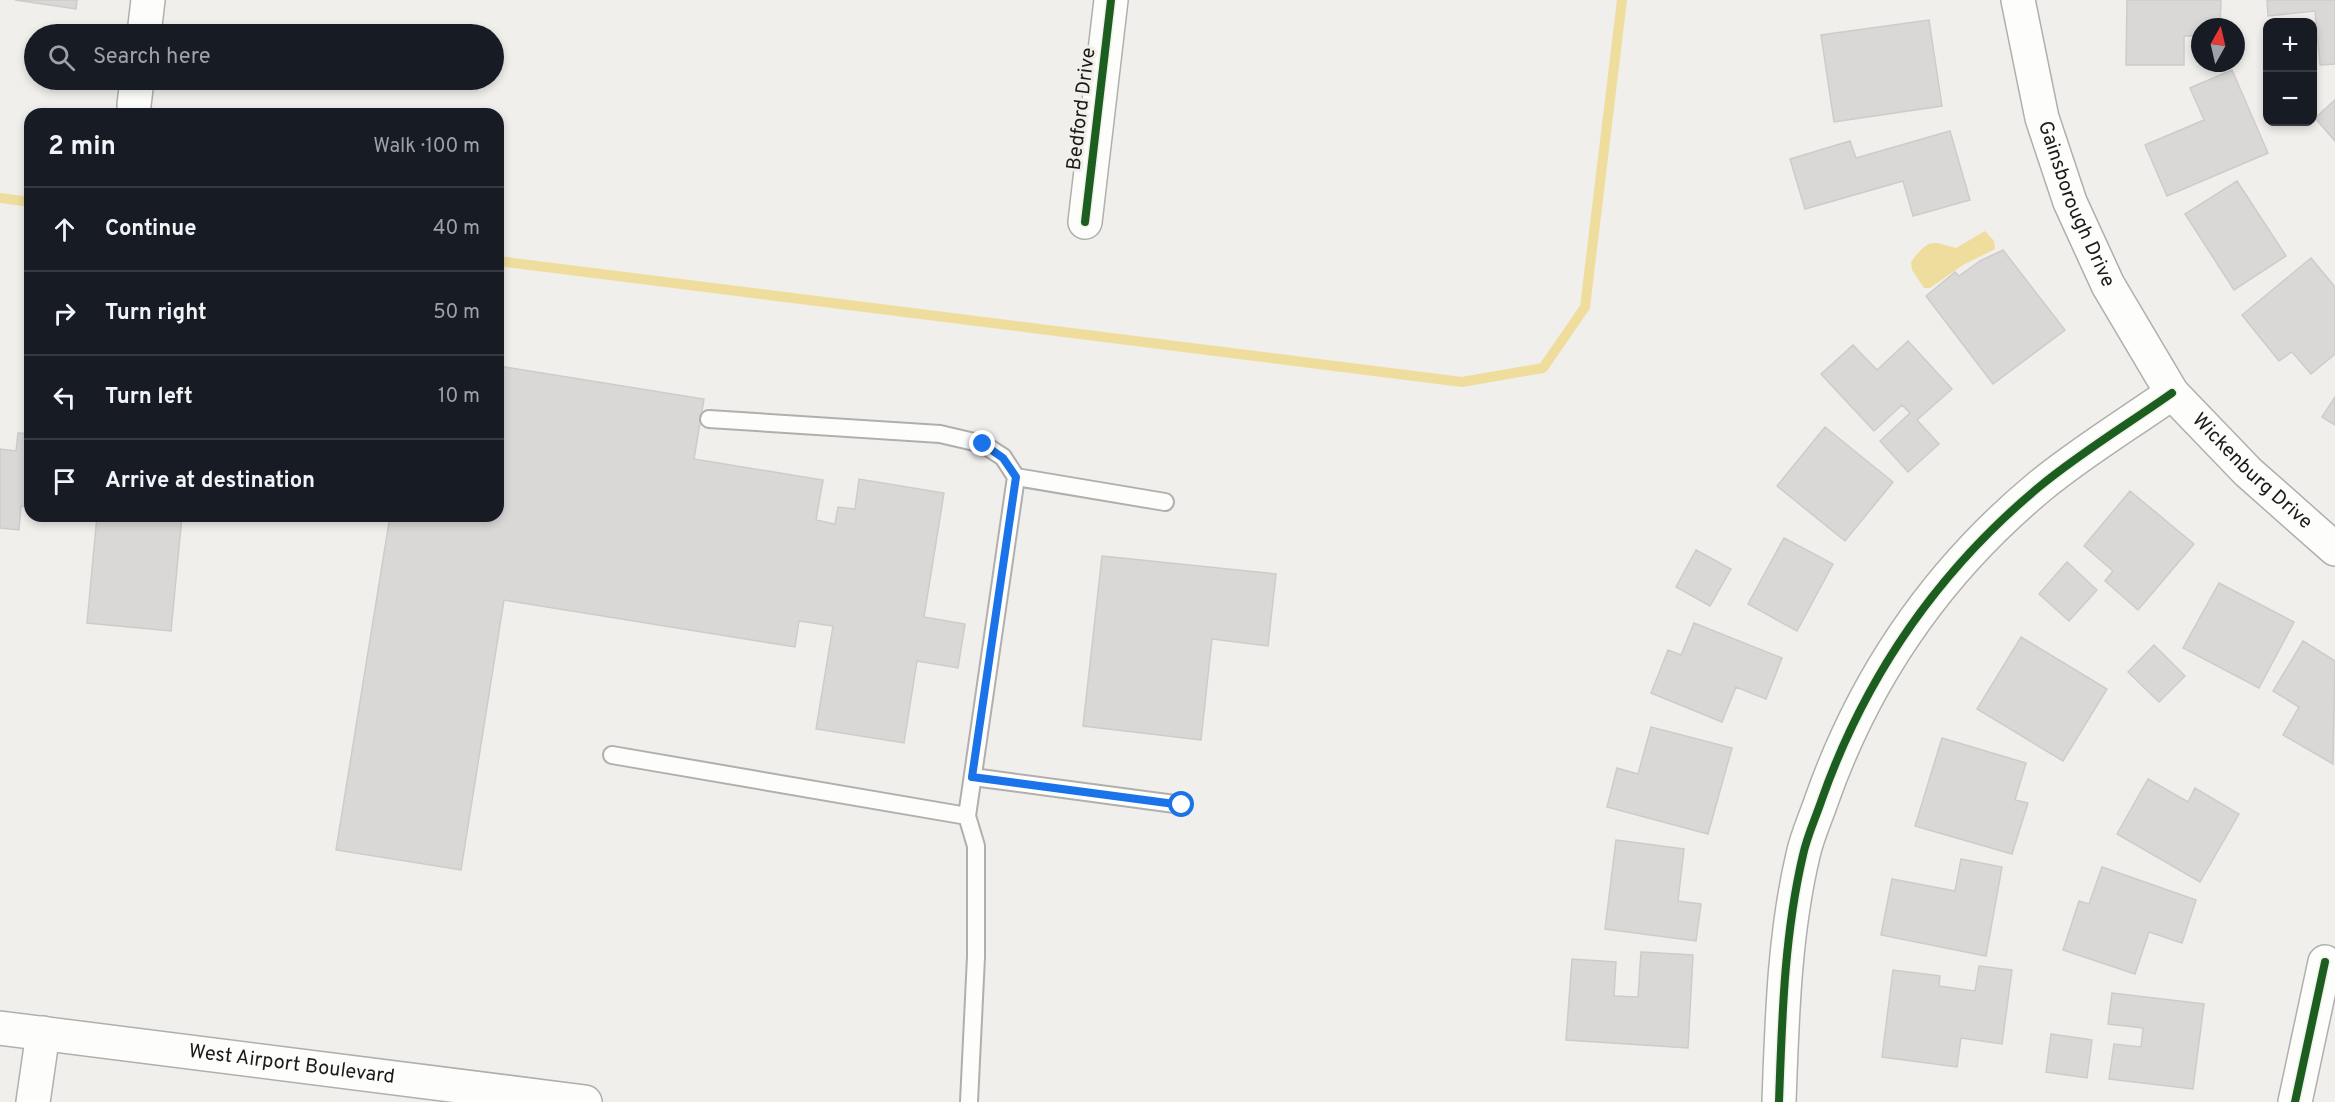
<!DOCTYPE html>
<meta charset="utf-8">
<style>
body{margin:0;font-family:Overpass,sans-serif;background:#242831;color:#f1f3f6}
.controls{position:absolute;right:18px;top:18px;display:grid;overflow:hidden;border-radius:12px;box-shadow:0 3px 9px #0003}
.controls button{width:54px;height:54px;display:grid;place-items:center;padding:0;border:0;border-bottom:2px solid #363941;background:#171b24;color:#f1f3f6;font:30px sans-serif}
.compass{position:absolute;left:2191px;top:18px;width:54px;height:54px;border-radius:50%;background:#171b24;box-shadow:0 3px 9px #0003;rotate:8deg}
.stop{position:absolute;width:18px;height:18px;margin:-14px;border:4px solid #1a73e8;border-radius:50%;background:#fff}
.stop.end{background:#1a73e8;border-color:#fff;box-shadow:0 2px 6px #0008}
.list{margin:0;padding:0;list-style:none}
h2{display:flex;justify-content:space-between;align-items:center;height:78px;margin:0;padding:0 24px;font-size:26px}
h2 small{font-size:20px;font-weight:400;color:#9ea1a6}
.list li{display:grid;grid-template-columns:39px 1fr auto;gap:18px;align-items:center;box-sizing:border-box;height:84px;padding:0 24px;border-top:2px solid #363941}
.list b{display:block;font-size:22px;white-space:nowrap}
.list em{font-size:20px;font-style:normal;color:#9ea1a6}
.icon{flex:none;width:33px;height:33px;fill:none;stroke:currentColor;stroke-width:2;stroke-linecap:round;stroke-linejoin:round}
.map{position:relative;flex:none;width:2335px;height:1102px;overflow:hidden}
.search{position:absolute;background:#171b24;box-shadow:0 3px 9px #0003;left:24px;top:24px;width:480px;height:66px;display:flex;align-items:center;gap:15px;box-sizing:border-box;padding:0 21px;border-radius:33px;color:#9ea1a6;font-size:22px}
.panel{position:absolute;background:#171b24;box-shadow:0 3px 9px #0003;left:24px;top:108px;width:480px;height:414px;border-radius:18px}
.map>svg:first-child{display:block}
.water{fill:#efdd9d}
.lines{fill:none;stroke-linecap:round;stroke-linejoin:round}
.stream{stroke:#efdd9d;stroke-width:10}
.building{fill:#d9d8d6;stroke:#cdccca;stroke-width:1.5}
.lane-casing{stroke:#b0afad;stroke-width:20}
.street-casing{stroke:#b0afad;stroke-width:36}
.secondary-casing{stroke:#b0afad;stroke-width:36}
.lane{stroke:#fdfdfc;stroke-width:16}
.street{stroke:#fdfdfc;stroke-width:33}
.secondary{stroke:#fdfdfc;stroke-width:33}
.cycleway-casing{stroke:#f1f0eb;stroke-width:11}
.cycleway{stroke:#1b5e20;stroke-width:8}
.route{stroke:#1a73e8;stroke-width:8}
.labels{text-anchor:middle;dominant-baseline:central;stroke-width:6;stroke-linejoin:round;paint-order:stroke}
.street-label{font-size:20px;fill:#1c1b19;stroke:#f1f0eb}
</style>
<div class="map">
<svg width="2335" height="1102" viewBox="0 0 2335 1102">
<rect width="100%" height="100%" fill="#f0efec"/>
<path class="water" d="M1985,231l9,10 1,8 -32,16 -33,23h-6l-12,-18 -1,-8c18,-24 20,-21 45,-14z"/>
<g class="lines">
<path class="stream" d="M0,198l30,4
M498,261l964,121 81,-14 42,-61 37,-307"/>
</g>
<path class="building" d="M15,0h62l-1,9z
M2127,0h94l-1,27h-20v9h-16v29h-58z
M2267,0h68v64l-15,1 -5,-54 -47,5z
M1929,20l13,86 -108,16 -13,-87z
M2232,70l36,83 -101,43 -22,-51 59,-25 -14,-32z
M2335,100v41l-20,-23z
M1950,131l20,69 -57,16 -10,-35 -98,28 -15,-50 60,-18 6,17z
M2237,181l49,75 -52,34 -49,-76z
M2003,250l62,80 -72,54 -67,-88 29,-24 4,4 21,-15z
M2311,258l24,29v67l-24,20 -19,-22 -13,9 -37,-46z
M1908,341l44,48 -35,31 22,24 -31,28 -28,-31 30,-28 -8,-8 -28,26 -53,-57 32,-29 24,25z
M498,366l206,33 -10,60 129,21 -7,40 19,4 3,-17 17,2 4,-30 85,14 -20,124 41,7 -7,44 -41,-7 -13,82 -88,-14 17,-103 -34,-5 -4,26 -291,-47 -43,270 -125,-20 54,-334h108z
M2335,397v28l-13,-8z
M1825,427l68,55 -48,59 -68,-55z
M18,433l12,1v73l-9,-1 -2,24 -19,-2v-79l16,2z
M2130,491l64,53 -56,66 -33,-29 8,-10 -29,-25z
M97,516h85l-11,115 -84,-8z
M1784,538l49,26 -36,67 -49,-27z
M1696,550l35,19 -21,37 -34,-19z
M1102,556l174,18 -8,72 -56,-7 -11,101 -118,-14z
M2067,562l30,28 -28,31 -30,-27z
M2219,583l75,39 -35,66 -76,-40z
M1694,623l88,35 -16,41 -30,-12 -14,35 -71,-29 17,-43 13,5z
M2021,637l86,52 -44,72 -86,-52z
M2303,641l32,20 -2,103 -50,-29 16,-28 -26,-16z
M2154,645l31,31 -26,26 -31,-30z
M1651,727l81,21 -24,86 -101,-27 10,-39 21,6z
M1942,738l84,25 -11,37 13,3 -16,51 -97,-28z
M2148,779l40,23 7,-14 44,26 -39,68 -83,-48z
M1616,840l68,9 -6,52 23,3 -5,37 -91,-12z
M1961,859l41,8 -16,89 -105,-21 11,-56 63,12z
M2102,867l94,33 -14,43 -33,-11 -14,42 -72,-24 16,-49 10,3z
M1641,952l52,3 -5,93 -122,-8 6,-81 44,3 -2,34 24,1z
M1979,966l33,4 -10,74 -41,-6 -4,29 -75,-10 11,-87 47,6 -1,10 36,5z
M2112,993l92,11 -11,85 -84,-10 5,-35 27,3 2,-19 -35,-4z
M2051,1034l41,6 -5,38 -41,-6z"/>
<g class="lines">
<g class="lane-casing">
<path id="lane" d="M709,419l231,15 43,10 20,13 13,20 -49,339
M1016,477l149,25
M612,755l355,61 9,30v111l-7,145
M973,777l209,28"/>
</g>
<g class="street-casing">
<g id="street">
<path id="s1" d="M2018,0l24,118 28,84 38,83 64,108 76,79 87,77"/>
<path d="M144,34l4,-34"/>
<path d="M134,105l3,-25"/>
<path d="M1085,222l26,-222"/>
<path d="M1779,1102c3,-83 5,-166 24,-247 4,-19 13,-38 19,-56 44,-124 115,-227 217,-312 41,-34 89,-63 133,-94"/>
<path d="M2295,1102l30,-140"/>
</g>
</g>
<g class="secondary-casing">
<g id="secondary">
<path id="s2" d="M0,1028l585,74"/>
<path d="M33,1102l10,-69"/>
</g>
</g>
<use href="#lane" class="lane"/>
<use href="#street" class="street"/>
<use href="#secondary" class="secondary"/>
<g class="cycleway-casing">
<path id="cycleway" d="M1085,222l26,-222
M1779,1102c3,-83 5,-166 24,-247 4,-19 13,-38 19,-56 44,-124 115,-227 217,-312 41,-34 89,-63 133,-94
M2295,1102l30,-140"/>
</g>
<use href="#cycleway" class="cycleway"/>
</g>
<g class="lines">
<path class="route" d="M983,444l20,14 13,19 -44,300 210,28"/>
</g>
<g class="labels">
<g class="street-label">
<text transform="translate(1082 109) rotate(-83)">Bedford Drive</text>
<text stroke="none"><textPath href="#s1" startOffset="213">Gainsborough Drive</textPath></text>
<text stroke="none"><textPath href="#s1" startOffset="538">Wickenburg Drive</textPath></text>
<text stroke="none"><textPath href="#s2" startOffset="294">West Airport Boulevard</textPath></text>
</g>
</g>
</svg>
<div class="controls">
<button>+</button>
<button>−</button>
</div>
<svg class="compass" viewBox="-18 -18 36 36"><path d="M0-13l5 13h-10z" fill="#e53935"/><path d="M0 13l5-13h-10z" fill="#9ea1a6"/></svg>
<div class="stop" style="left:1182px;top:805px"></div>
<div class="stop end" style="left:983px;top:444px"></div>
<div class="search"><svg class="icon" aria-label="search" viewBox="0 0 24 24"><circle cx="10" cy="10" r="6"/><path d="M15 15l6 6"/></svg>Search here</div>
<section class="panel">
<h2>2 min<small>Walk · 100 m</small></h2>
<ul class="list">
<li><svg class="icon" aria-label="ahead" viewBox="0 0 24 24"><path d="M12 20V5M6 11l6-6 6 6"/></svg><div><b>Continue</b></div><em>40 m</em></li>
<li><svg class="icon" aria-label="right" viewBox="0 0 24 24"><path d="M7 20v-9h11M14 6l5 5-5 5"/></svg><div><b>Turn right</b></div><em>50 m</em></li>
<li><svg class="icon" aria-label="left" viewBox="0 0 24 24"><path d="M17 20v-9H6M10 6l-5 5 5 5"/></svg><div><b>Turn left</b></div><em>10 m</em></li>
<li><svg class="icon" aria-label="arrive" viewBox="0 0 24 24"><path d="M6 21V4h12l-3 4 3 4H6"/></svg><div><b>Arrive at destination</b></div></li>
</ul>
</section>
</div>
